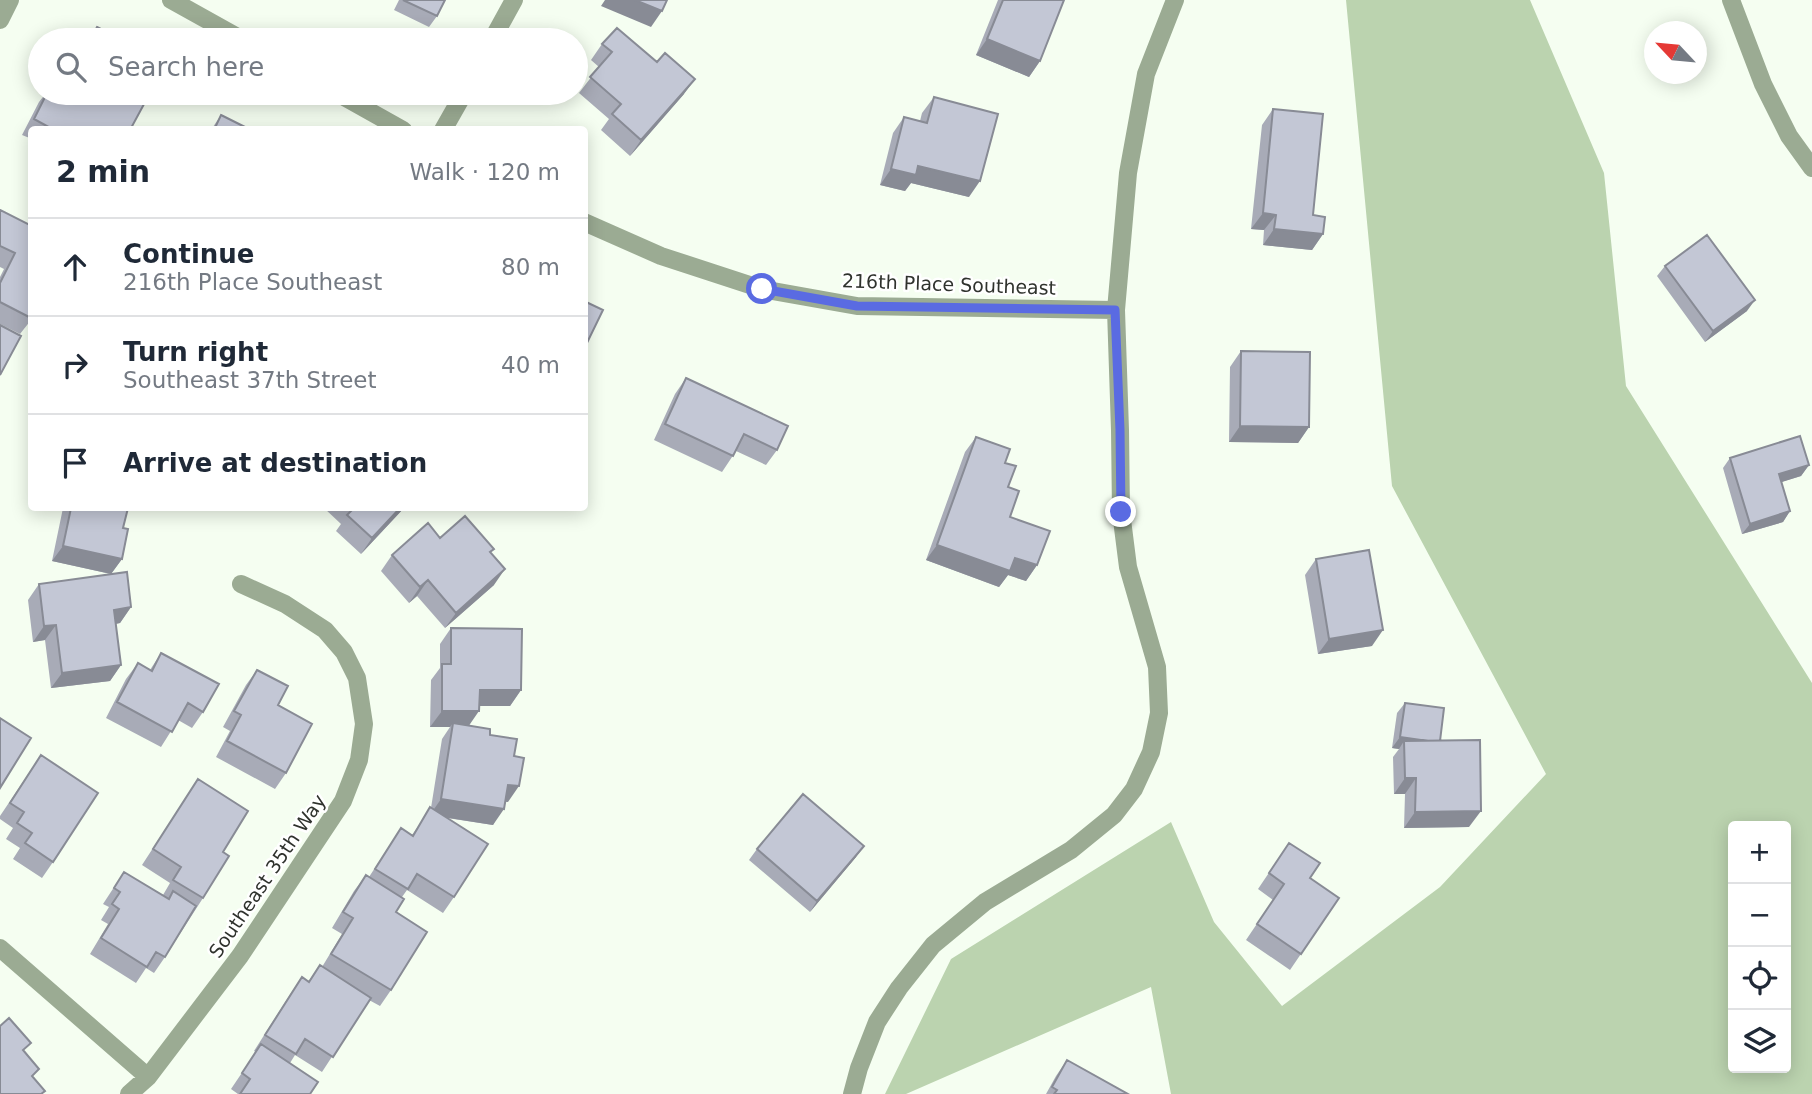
<!DOCTYPE html>
<meta charset="utf-8">
<style>
body{margin:0;font-family:"DejaVu Sans",sans-serif;background:#f2f2f3;color:#1f2937}
.controls{position:absolute;right:21px;bottom:21px;display:grid;overflow:hidden;border-radius:7px;box-shadow:0 4px 18px #0003}
.controls button{width:63px;height:63px;display:grid;place-items:center;padding:0;border:0;border-bottom:2px solid #e0e1e3;background:#fff;color:#1f2937;font:35px sans-serif}
.compass{position:absolute;left:1644px;top:21px;width:63px;height:63px;border-radius:50%;background:#fff;box-shadow:0 4px 18px #0003;rotate:296deg}
.stop{position:absolute;width:21px;height:21px;margin:-16px;border:5px solid #5a6be2;border-radius:50%;background:#fff}
.stop.end{background:#5a6be2;border-color:#fff;box-shadow:0 2px 7px #0008}
.list{margin:0;padding:0;list-style:none}
h2{display:flex;justify-content:space-between;align-items:center;height:91px;margin:0;padding:0 28px;font-size:30px}
h2 small{font-size:23px;font-weight:400;color:#747a83}
.list li{display:grid;grid-template-columns:46px 1fr auto;gap:21px;align-items:center;box-sizing:border-box;height:98px;padding:0 28px;border-top:2px solid #e0e1e3}
.list b{display:block;font-size:26px;white-space:nowrap}
.list p{margin:0;font-size:23px;white-space:nowrap;color:#747a83}
.list em{font-size:23px;font-style:normal;color:#747a83}
.icon{flex:none;width:38px;height:38px;fill:none;stroke:currentColor;stroke-width:2;stroke-linecap:round;stroke-linejoin:round}
.map{position:relative;flex:none;width:1812px;height:1094px;overflow:hidden}
.search{position:absolute;background:#fff;box-shadow:0 4px 18px #0003;left:28px;top:28px;width:560px;height:77px;display:flex;align-items:center;gap:18px;box-sizing:border-box;padding:0 24px;border-radius:38px;color:#747a83;font-size:26px}
.panel{position:absolute;background:#fff;box-shadow:0 4px 18px #0003;left:28px;top:126px;width:560px;height:385px;border-radius:7px}
.map>svg:first-child{display:block}
.green{fill:#bbd3af;fill-rule:evenodd}
.lines{fill:none;stroke-linecap:round;stroke-linejoin:round}
.minor{stroke:#9bab93;stroke-width:18}
.wall{fill:#a8abb7}
.shaded-wall{fill:#888b95}
.building{fill:#c3c7d5;stroke:#888b95;stroke-width:2}
.route{stroke:#5a6be2;stroke-width:9}
.labels{text-anchor:middle;dominant-baseline:central;stroke-width:5;stroke-linejoin:round;paint-order:stroke}
.street-label{font-size:19px;fill:#2f322d;stroke:#fff}
</style>
<div class="map">
<svg width="1812" height="1094" viewBox="0 0 1812 1094">
<rect width="100%" height="100%" fill="#f5fef1"/>
<path class="green" d="M1346,0h184l74,173 22,213 186,297v411h-641l-20,-107 -245,107h-21l66,-135 220,-137 43,100 68,84 158,-119 106,-113 -154,-288zM1733,826h53v242h-53z"/>
<g class="lines">
<path class="minor" d="M171,0l72,40
M1731,0l32,84 26,52 23,32
M0,20l10,-20
M492,40l22,-40
M337,93l66,37
M443,130l21,-37
M584,222l77,34 101,33 95,17 259,4
M0,948l148,129
M129,1094l19,-17 92,-121 103,-155 16,-41 5,-36 -7,-46 -13,-26 -19,-22 -40,-26 -44,-20
M852,1094l7,-26 18,-46 22,-34 34,-43 52,-43 86,-52 43,-35 20,-26 17,-37 8,-39 -2,-46 -29,-100 -7,-55 -1,-82 -4,-120 12,-137 18,-99 29,-74"/>
</g>
<path class="wall" d="M399,0h46l-8,16 -8,11 -35,-17z
M998,0h66l-24,61 -11,16 -53,-22z
M602,44l82,50 -54,62 -29,-26 8,-11 -30,-26 20,-26 -8,-7z
M46,93h17l16,8 5,-8h66l-20,37h-98v9l-10,-4 17,-33z
M934,97l35,100 -58,-14 -6,8 -25,-6 13,-52 11,-16 16,4 2,-8z
M1273,109l40,106 10,19 -11,16 -49,-5 1,-15 -13,-1 11,-104z
M221,115l30,15h-40z
M0,210l32,16v94h-1l-11,14 -20,-10v-47l4,-8 -4,-2z
M1665,266l82,45 -42,31 -48,-66z
M1241,351l68,76 -11,16 -69,-1 1,-75z
M686,378l91,72 -11,15 -30,-14 -14,21 -68,-32 21,-46z
M976,437l32,50 2,30 27,48 -11,16 -18,-6 -9,12 -73,-27 39,-108z
M1730,458l79,7 -8,11 -20,6 9,29 -7,11 -41,12 -19,-66z
M63,508h65l-5,20 -1,31 -11,15 -59,-13z
M324,508h80l-43,46 -25,-23 5,-7z
M440,538l51,15 3,32 -49,43 -28,-32 -8,7 -28,-32 11,-16z
M1316,559l56,87 -54,8 -13,-79z
M39,584l92,23 -11,16 -4,1 5,41 -11,16 -59,7 -6,-48 -12,2 -5,-42z
M451,628l70,62 -11,16h-31l-10,19 21,10 18,67h-3l-12,23 -46,-7 7,79 -11,16 -36,-23 -5,7 -6,15 -5,78 -11,16 -11,-6 -47,72 -27,-17 -5,8 20,31h-72l-7,-5 25,-37 -2,-1 37,-58 11,-16 6,5 12,-17 2,2 20,-33 -10,-6 22,-37 12,-16 3,2 32,-49 11,7 19,-27 11,-69 8,-12h-20l1,-47 9,-12v-24z
M161,653l42,59 -11,16 -14,-8 -17,27 -55,-29 20,-39 12,-16 12,7z
M257,670l21,35 8,68 -11,16 -59,-32 14,-26 -7,-4 23,-42z
M1405,703l35,38 29,86 -65,1 1,-34h-11l-1,-37 6,-8 -7,-1 5,-35z
M41,755l12,107 -11,16 -29,-19 7,-11 -14,-9 7,-11 -13,-9v-3z
M198,779l25,73 -20,46 -38,59 -11,16 -8,-5 -10,15 -46,-29 18,-30 -7,-4 8,-13 -6,-3 21,-32 39,23 7,-12 -28,-18z
M1289,843l21,35 29,20 -49,72 -44,-30 27,-40 -15,-11z
M757,849l99,8 -46,55 -61,-52z
M1067,1060l61,34h-82l10,-18z"/>
<path class="shaded-wall" d="M605,0h30l27,11 -11,16 -50,-21z
M987,39l53,22 -11,16 -53,-22z
M695,79l-11,15 -54,62 11,-16z
M918,166l62,15 -11,16 -58,-14 -6,8 -25,-6 11,-16z
M1263,213l13,2 -12,15 -13,-1z
M1274,229l49,5 -11,16 -49,-5z
M1755,300l-8,11 -42,31 8,-11z
M1240,426l69,1 -11,16 -69,-1z
M1809,465l-8,11 -29,9 7,-11z
M400,508h4l-43,46 11,-16z
M1790,511l-7,11 -41,12 8,-10z
M937,545l78,13 22,7 -11,16 -18,-6 -9,12 -73,-27z
M63,546l59,13 -11,15 -59,-13z
M505,569l-11,16 -49,43 11,-15z
M428,580l-11,16 -8,7 11,-16z
M131,607l-11,16 -17,3 11,-16z
M56,625l-11,15 -12,2 11,-16z
M1383,630l-11,16 -54,8 11,-15z
M121,665l-11,16 -59,7 11,-15z
M480,690h41l-11,16h-41z
M442,711h37l-11,16 -15,-4 -3,4h-20z
M1400,737l40,5 -36,-1 -5,8 -7,-1z
M1405,778h11l-11,16h-11z
M508,785l11,1 -11,16 -11,-2z
M441,799l63,10 -11,16 -63,-10z
M1481,811l-12,16 -65,1 11,-16z
M864,846l-8,11 -46,55 7,-11z"/>
<path class="building" d="M403,0h42l-8,16z
M635,0h32l-5,11z
M1003,0h61l-24,61 -53,-22z
M97,27l25,13h-32z
M617,28l40,34 8,-9 30,26 -54,61 -29,-26 9,-10 -31,-27 22,-25 -10,-8z
M47,93h16l18,9 5,-9h64l-20,37h-76l-20,-11z
M934,97l64,17 -18,67 -62,-15 -2,9 -25,-6 13,-52 23,6z
M1273,109l50,5 -10,101 12,2 -2,17 -49,-5 2,-14 -13,-2z
M221,115l30,15h-37z
M0,210l32,16 -1,92 -31,-16v-19l15,-30 -15,-7z
M1707,235l48,65 -42,31 -48,-65z
M584,301l19,9 -19,39z
M0,325l21,11 -21,39z
M1241,351l69,1 -1,75 -69,-1z
M686,378l102,48 -11,24 -33,-16 -11,22 -68,-32z
M1800,436l9,29 -30,9 11,37 -40,13 -20,-66z
M976,437l34,12 -5,14 11,3 -8,21 11,4 -9,26 40,14 -13,34 -22,-7 -5,13 -73,-26z
M71,508h57l-5,20 5,1 -6,30 -59,-13z
M352,508h48l-28,30 -25,-23 6,-6z
M465,516l29,33 -4,3 15,17 -49,44 -28,-33 -8,7 -28,-32 36,-32 12,15z
M1369,550l14,80 -54,9 -13,-80z
M127,572l4,35 -17,3 7,55 -59,8 -6,-48 -12,1 -5,-42z
M451,628l71,1 -1,61h-41l-1,21h-37v-47h9z
M161,653l58,31 -16,28 -15,-9 -16,29 -55,-30 21,-39 14,8z
M257,670l31,16 -10,19 34,19 -26,49 -59,-32 14,-26 -7,-4z
M1405,703l39,5 -4,33h-12l-28,-4z
M0,718l31,20 -31,50z
M453,723l37,6v6l27,4 -3,17 10,2 -5,28 -11,-1 -4,24 -63,-10z
M1480,740l1,71 -66,1 1,-34h-11l-1,-37z
M41,755l57,38 -45,69 -28,-19 7,-10 -15,-10 7,-11 -14,-9z
M198,779l50,32 -25,41 6,4 -26,42 -30,-18 8,-13 -28,-18z
M803,794l61,52 -47,55 -60,-52z
M430,807l58,37 -34,53 -37,-23 -9,15 -33,-20 26,-41 12,8z
M1289,843l31,20 -10,15 29,20 -38,56 -44,-30 27,-40 -15,-11z
M124,872l45,27 4,-8 23,15 -31,51 -9,-5 -9,15 -46,-29 18,-29 -7,-5 8,-12 -6,-4z
M366,875l38,24 -8,13 31,20 -36,58 -60,-36 22,-36 -10,-6z
M320,965l51,33 -38,59 -28,-18 -9,15 -31,-19 37,-58 7,5z
M9,1018l22,25 -8,7 16,19 -7,7 13,15 -4,3h-41v-68z
M261,1044l57,38 -8,12h-70l10,-15 -8,-6z
M1067,1060l61,34h-74l3,-4 -5,-3z"/>
<g class="lines">
<path class="route" d="M762,289l95,17 258,4 5,120 1,82"/>
</g>
<g class="labels">
<g class="street-label">
<text transform="translate(949 284) rotate(2)">216th Place Southeast</text>
<text transform="translate(267 876) rotate(-56)">Southeast 35th Way</text>
</g>
</g>
</svg>
<div class="controls">
<button>+</button>
<button>−</button>
<button><svg class="icon" aria-label="locate" viewBox="0 0 24 24"><circle cx="12" cy="12" r="6"/><path d="M12 2v4M12 18v4M2 12h4M18 12h4"/></svg></button>
<button><svg class="icon" aria-label="layers" viewBox="0 0 24 24"><path d="M12 4l9 5-9 5-9-5zM3 14l9 5 9-5"/></svg></button>
</div>
<svg class="compass" viewBox="-18 -18 36 36"><path d="M0-13l5 13h-10z" fill="#e53935"/><path d="M0 13l5-13h-10z" fill="#747a83"/></svg>
<div class="stop" style="left:762px;top:289px"></div>
<div class="stop end" style="left:1121px;top:512px"></div>
<div class="search"><svg class="icon" aria-label="search" viewBox="0 0 24 24"><circle cx="10" cy="10" r="6"/><path d="M15 15l6 6"/></svg>Search here</div>
<section class="panel">
<h2>2 min<small>Walk · 120 m</small></h2>
<ul class="list">
<li><svg class="icon" aria-label="ahead" viewBox="0 0 24 24"><path d="M12 20V5M6 11l6-6 6 6"/></svg><div><b>Continue</b><p>216th Place Southeast</p></div><em>80 m</em></li>
<li><svg class="icon" aria-label="right" viewBox="0 0 24 24"><path d="M7 20v-9h11M14 6l5 5-5 5"/></svg><div><b>Turn right</b><p>Southeast 37th Street</p></div><em>40 m</em></li>
<li><svg class="icon" aria-label="arrive" viewBox="0 0 24 24"><path d="M6 21V4h12l-3 4 3 4H6"/></svg><div><b>Arrive at destination</b></div></li>
</ul>
</section>
</div>
